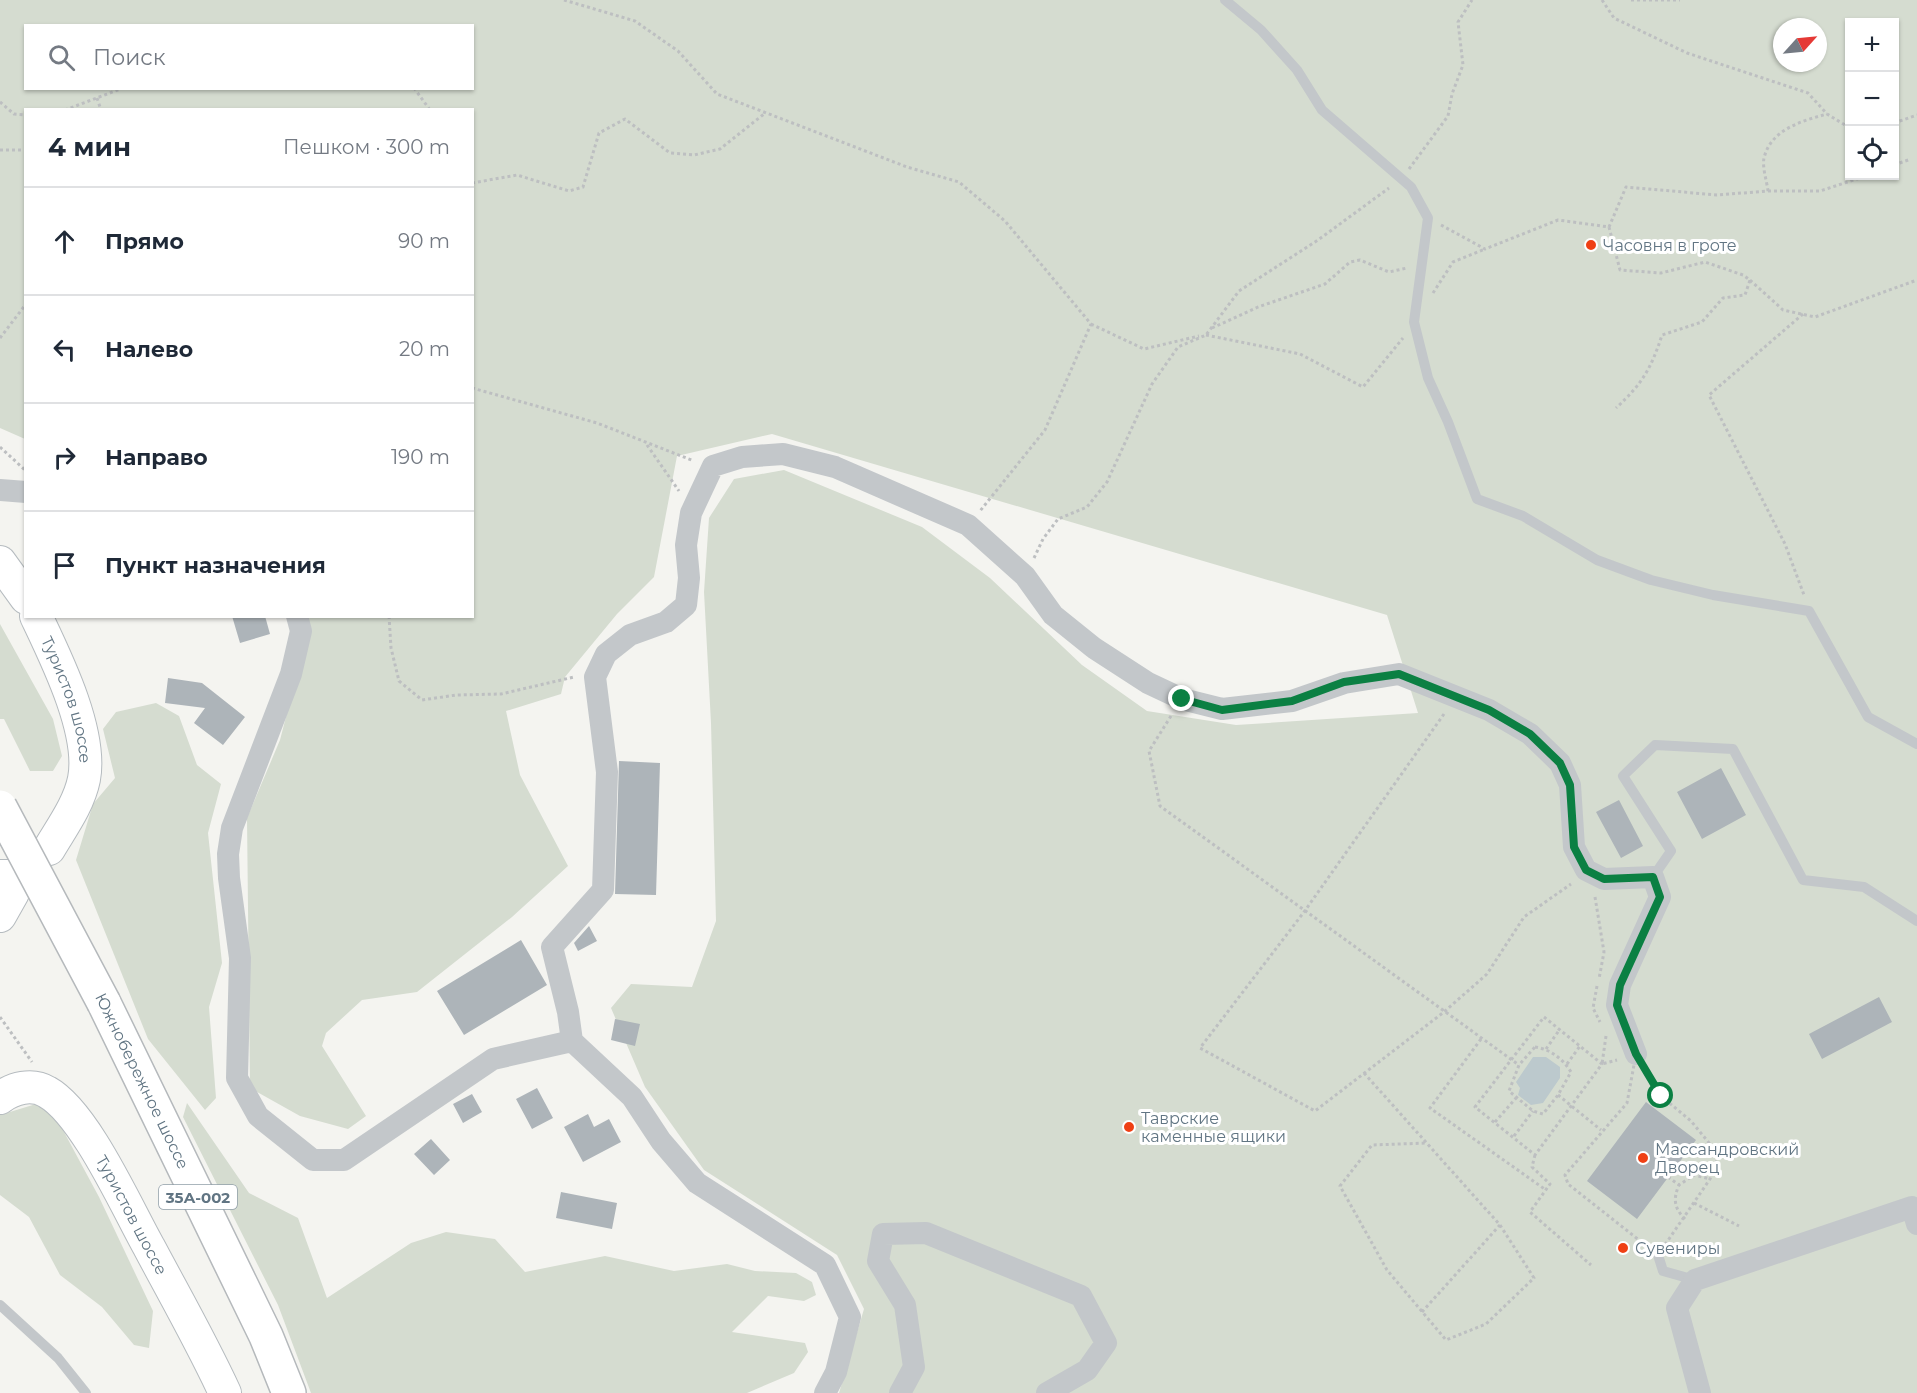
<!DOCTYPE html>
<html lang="ru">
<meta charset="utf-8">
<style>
body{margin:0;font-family:Montserrat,sans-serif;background:#f2f2f3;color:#1f2937}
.controls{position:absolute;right:18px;top:18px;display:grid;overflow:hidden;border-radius:0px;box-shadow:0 2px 4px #0004}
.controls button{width:54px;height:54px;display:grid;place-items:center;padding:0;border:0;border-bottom:2px solid #e0e1e3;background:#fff;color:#1f2937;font:30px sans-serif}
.compass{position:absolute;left:1773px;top:18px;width:54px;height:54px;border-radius:50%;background:#fff;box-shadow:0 2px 4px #0004;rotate:63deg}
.stop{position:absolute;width:18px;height:18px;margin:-14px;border:4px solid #0b8043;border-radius:50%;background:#fff}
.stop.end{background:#0b8043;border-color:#fff;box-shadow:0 2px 6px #0008}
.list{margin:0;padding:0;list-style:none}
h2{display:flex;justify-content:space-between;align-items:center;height:78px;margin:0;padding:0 24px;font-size:26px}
h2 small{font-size:20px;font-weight:400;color:#747a83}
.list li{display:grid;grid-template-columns:39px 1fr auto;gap:18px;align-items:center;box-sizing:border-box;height:108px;padding:0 24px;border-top:2px solid #e0e1e3}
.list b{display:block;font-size:22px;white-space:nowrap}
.list em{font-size:20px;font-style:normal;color:#747a83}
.icon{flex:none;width:33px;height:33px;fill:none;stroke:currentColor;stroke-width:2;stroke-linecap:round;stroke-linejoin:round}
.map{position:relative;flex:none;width:1917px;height:1393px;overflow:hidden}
.search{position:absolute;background:#fff;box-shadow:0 2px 4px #0004;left:24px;top:24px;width:450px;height:66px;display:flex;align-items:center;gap:15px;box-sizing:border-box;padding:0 21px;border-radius:0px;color:#747a83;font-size:22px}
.panel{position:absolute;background:#fff;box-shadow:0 2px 4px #0004;left:24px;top:108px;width:450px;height:510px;border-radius:0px}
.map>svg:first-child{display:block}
.green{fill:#d5dcd0;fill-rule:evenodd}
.water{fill:#bcc9cd}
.building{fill:#adb4b9}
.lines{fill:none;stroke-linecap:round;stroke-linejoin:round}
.secondary-casing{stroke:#b5bbbf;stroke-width:34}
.highway-casing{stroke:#b5b9bc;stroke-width:36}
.path{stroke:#bdbfc1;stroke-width:3;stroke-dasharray:3 3;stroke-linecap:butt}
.lane{stroke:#c3c7ca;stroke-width:10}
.street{stroke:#c3c7ca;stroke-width:22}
.secondary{stroke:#fff;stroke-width:32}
.highway{stroke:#fff;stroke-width:33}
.highway-bridge-casing{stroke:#b5b9bc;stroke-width:36;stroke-linecap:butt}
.highway-bridge{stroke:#fff;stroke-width:33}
.route{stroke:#0b8043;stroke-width:8}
.poi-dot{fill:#ef4015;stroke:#fff;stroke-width:2}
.labels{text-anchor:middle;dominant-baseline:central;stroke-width:6;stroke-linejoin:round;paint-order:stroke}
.shield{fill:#fff;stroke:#909ea8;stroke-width:1.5}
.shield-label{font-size:15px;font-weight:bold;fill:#617583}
.poi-label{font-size:16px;fill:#617583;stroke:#fff;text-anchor:start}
.street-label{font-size:16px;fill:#617583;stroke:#fff}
</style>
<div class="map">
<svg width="1917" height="1393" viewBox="0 0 1917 1393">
<rect width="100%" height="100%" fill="#f4f4f0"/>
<path class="green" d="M0,0h1917v1393h-1078l25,-84 -27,-54 -133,-85 -59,-83 -34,-79 20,-24 61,3 24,-66 -5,-198 -7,-131 5,-74 25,-39 50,-9 138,57 68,51 92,87 65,46 89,14 182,-12 -31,-98 -615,-181 -95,22 -23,121 -37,37 -52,63 -4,17 -55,17 14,64 48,91 -56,51 -95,75 -55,8 -36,33 -4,13 44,70 -18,13 -48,-13 -50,-28 -3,-270 33,-78 29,-112 -1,-11 164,-1v-506h-446l-1,329 -25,-11zM1850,22h44v154h-44zM26,26h446v62h-446zM1782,27h36v36h-36z
M0,624l53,95 9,37 -9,15h-23l-26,-52h-4z
M156,703l23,13 18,49 24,19 -13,49 14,130 -13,44 7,91 -11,12 -57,-71 -72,-179 17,-56 22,-26 -12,-49 13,-17z
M187,1103l62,90 49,25 29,80 84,-55 35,-11 49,7 30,33 80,-16 69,15 53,-7 28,7 41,2 16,9 4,13 -12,6 -36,-5 -36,36 73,11 3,9 -14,21 -47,20h-436l-33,-88 -95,-188z
M36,1104l21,15 42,78 54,114 -4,37 -15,-3 -32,-38 -42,-32 -31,-58 -29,-22v-80z"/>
<path class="water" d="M1533,1057h13l14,10v11l-17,25 -12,2 -13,-10 2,-7 -4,-6z"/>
<path class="building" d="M232,616h33l5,18 -30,9z
M168,678l34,5 43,34 -22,28 -29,-22 11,-15 -40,-5z
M619,761l41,2 -4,132 -41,-1z
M1721,768l25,47 -44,24 -25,-47z
M1619,800l24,46 -22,12 -25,-46z
M589,926l8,15 -19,10 -4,-8z
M521,940l26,45 -83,50 -27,-44z
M1879,997l13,25 -70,37 -13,-25z
M615,1019l25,5 -5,22 -24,-6z
M537,1088l16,30 -21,11 -16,-30z
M472,1094l10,18 -19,11 -10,-19z
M1646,1102l50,38 -59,79 -50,-38z
M588,1114l6,13 15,-8 12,23 -38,20 -19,-35z
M431,1139l19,21 -16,15 -20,-21z
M561,1192l56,11 -5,26 -56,-11z"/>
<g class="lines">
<g class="secondary-casing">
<g id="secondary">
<path d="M0,562l26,36"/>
<path id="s1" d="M36,616c20,42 57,116 48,163 -5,25 -22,48 -35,70"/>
<path d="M0,876h14l18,-6"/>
<path d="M0,916l13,-23"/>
<path id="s2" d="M0,1098c13,-10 32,-15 47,-6 38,21 80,116 102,155 26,49 53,96 76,146"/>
</g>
</g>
<g class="highway-casing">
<path id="highway" d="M104,1003l162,333 23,57"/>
</g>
<path class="path" d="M564,0l71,21 43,30 39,43 190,73 52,15 46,39 86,103 -46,106 -65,81
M1602,0l12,18 73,35 121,40 19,21 23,14
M1631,0h49
M414,88l16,22
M97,98l4,12
M0,102l14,12 12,1
M65,110l58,-22
M1894,123l23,-8
M0,150h26
M1894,165l17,-6
M1409,169l39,-53 4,-22 11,-29 -5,-43 14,-22
M472,183l45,-8 52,16 14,-4 16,-54 26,-14 45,34 24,2 26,-6 44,-35
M1768,191h52l46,-15
M1441,225l44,24 73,-29 51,7 17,-40 91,8 51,-4c-1,-9 -6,-24 -4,-33 7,-29 38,-37 63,-44
M1609,227l11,43 41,3 44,-11 38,13 7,5 -5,15 -22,3 -21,24 -40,13c-11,34 -20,49 -46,73
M1750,280l33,30 32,7 102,-37
M1433,293l20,-31 32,-13
M1803,314l-94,81 76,149 19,51
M1091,324l53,25 55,-13
M1212,328l46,-21 67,-23 25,-22 10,-2 29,12 18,-4
M1206,335l94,19 63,33 40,-49
M0,338l26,-34
M472,388l125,35 97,38
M647,445l32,46
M0,447l25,23
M1034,558l9,-19 15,-20 29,-12 20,-25 45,-98 26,-37 28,-12 33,-44 79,-51 71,-52
M389,616l2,32 8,33 23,19 34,-5 45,-1 73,-17
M1444,714l-140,198 -104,136 115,63 129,-99 43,-38 37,-57 47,-33
M1171,716l-22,35 11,55 359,259
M1595,897l9,55 -5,27
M1597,986l-4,22 7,14
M0,1017l32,45
M1544,1017l58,47 -67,91 -60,-48z
M1606,1036l-4,28 15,-4
M1481,1039l-51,69 116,82
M1535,1047c15,2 28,12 36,25l-13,23 -15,19 -10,-3 -24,-20 10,-26z
M1546,1049l14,-20
M1636,1054l25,42 30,25 28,34 -9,24 -52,76 -90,-71 -3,-9 62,-72z
M1567,1064l13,-18
M1364,1073l136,152 34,53 -48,46 -40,16 -59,-70 -47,-84 32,-41 55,-2
M1558,1095l43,35
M1495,1122l21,-24
M1514,1136l19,-25
M1535,1155l-3,12 18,17 -20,28 61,53
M1668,1177l11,8
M1694,1203l45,23
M1685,1219c-11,-11 -12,-20 -6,-34l15,-10 16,4
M1422,1312l78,-87"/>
<path class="lane" d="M1225,0l36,30 36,40 25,40 89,77 17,31 -14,104 14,56 20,44 29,77 46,17 74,44 54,20 62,15 96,16 59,106 49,27
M1653,877l18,-26 -48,-75 32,-31 78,4 70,131 61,7 53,34
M1658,1255l5,16 32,9
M0,1305l58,53 28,35"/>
<path class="street" d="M0,490l26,2
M297,616l4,15 -10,43 -59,154 -4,26 1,24 11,80 -3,120 21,38 55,44h31l149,-101 79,-18
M572,1041l-4,-29 -16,-65 51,-57 4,-118 -12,-95 11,-23 24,-19 36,-13 20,-17 3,-27 -3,-33 5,-32 22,-47 29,-9 41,-3 52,13 133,58 57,51 28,39 41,33 54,35 34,16 40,10 70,-8 52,-18 55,-9 90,36 41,24 30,29 10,22 4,62 12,23 18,9 49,-2 7,20 -40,88 -3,20 19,49
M572,1041l60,56 29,44 36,42 128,82 25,52 -14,55 -11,21
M900,1393l14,-26 -9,-62 -27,-44 5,-27 43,-1 155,63 25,47 -19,27 -40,23
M1700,1393l-23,-85 18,-28 217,-73 5,17"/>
<use href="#secondary" class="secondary"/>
<use href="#highway" class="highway"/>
<g class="highway-bridge-casing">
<path id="highway-bridge" d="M0,807l104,196"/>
</g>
<use href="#highway-bridge" class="highway-bridge"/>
</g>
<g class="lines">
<path class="route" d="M1182,699l40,11 70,-9 52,-19 55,-8 90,36 41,24 30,29 10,22 4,62 12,23 18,9 49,-2 7,20 -40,88 -3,20 19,49 25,42"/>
</g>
<g class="poi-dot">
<circle cx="1591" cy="245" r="6"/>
<circle cx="1129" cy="1127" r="6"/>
<circle cx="1643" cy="1158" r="6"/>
<circle cx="1623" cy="1248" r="6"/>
</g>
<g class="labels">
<rect class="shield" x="159" y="1185" width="78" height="24" rx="4.5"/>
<g class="shield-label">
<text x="198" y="1197">35А-002</text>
</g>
<g class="poi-label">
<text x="1603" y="245">Часовня в гроте</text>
<text x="1141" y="1118">Таврские<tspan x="1141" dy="18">каменные ящики</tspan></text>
<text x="1655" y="1149">Массандровский<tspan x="1655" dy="18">Дворец</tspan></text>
<text x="1635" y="1248">Сувениры</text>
</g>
<g class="street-label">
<text stroke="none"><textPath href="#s1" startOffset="90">Туристов шоссе</textPath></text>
<text transform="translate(142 1081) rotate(64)">Южнобережное шоссе</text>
<text stroke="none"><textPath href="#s2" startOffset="201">Туристов шоссе</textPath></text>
</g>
</g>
</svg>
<div class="controls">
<button>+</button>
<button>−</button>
<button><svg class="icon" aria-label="locate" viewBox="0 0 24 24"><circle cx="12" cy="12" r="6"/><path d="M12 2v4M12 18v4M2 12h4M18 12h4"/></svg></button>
</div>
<svg class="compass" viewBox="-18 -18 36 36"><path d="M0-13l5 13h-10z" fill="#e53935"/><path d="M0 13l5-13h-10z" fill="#747a83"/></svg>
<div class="stop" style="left:1661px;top:1096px"></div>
<div class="stop end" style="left:1182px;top:699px"></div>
<div class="search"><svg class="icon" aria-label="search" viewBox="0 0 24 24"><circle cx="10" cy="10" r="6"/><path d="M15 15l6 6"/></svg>Поиск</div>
<section class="panel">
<h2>4 мин<small>Пешком · 300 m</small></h2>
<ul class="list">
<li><svg class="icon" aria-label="ahead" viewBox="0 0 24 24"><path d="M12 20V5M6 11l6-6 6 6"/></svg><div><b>Прямо</b></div><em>90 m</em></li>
<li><svg class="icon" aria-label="left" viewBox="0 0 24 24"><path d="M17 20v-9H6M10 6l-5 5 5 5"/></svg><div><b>Налево</b></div><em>20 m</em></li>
<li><svg class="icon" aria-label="right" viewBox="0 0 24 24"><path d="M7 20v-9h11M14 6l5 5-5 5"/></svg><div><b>Направо</b></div><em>190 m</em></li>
<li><svg class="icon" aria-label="arrive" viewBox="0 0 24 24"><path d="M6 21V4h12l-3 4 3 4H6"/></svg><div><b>Пункт назначения</b></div></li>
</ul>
</section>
</div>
